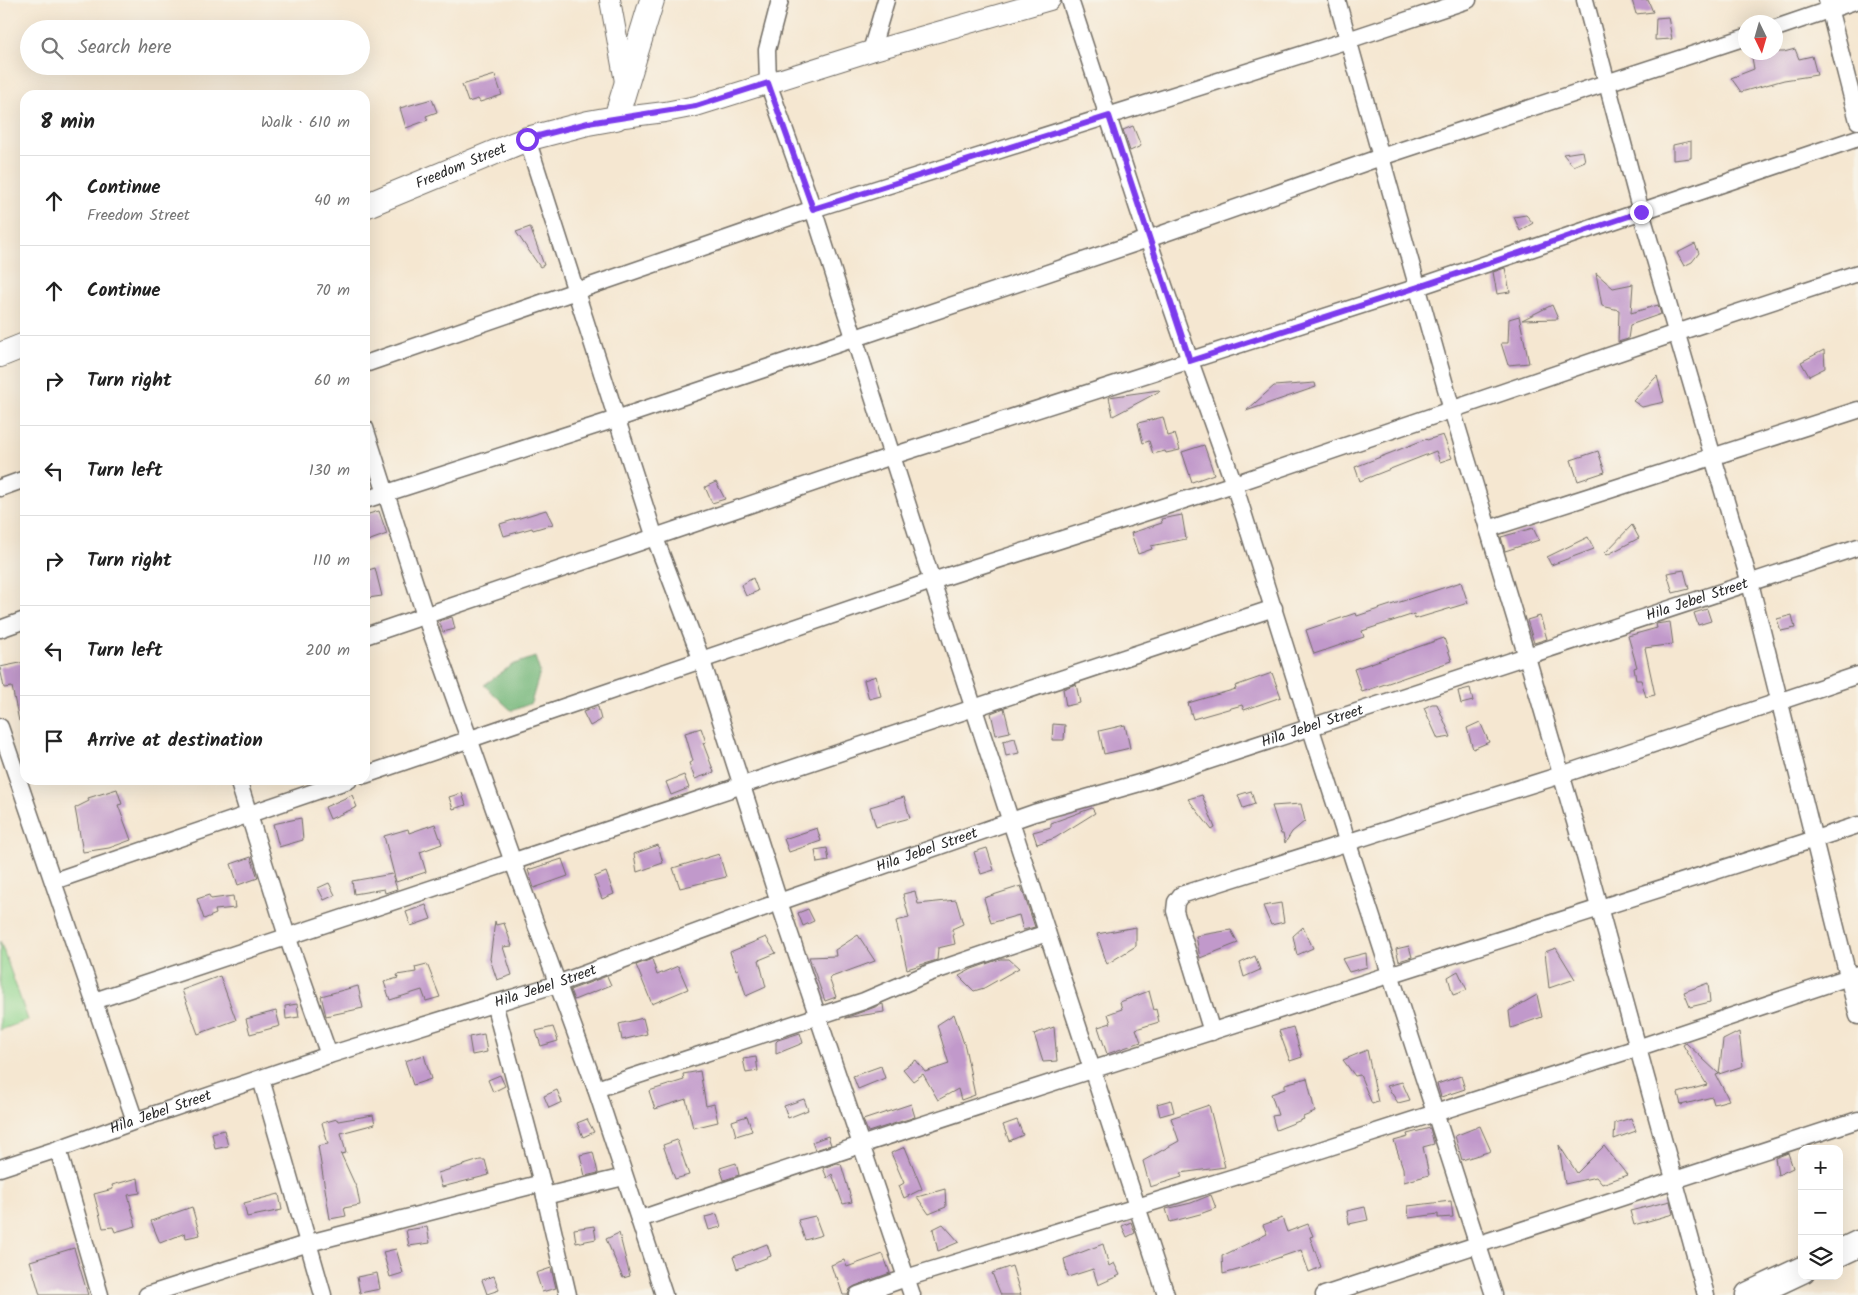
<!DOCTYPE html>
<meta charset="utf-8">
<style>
body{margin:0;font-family:Kalam,sans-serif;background:#f2f2f2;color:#222}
.controls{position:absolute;right:15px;bottom:15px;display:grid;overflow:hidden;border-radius:10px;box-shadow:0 5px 20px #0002}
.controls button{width:45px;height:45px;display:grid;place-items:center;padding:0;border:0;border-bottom:1px solid #e0e0e0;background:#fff;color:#222;font:25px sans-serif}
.compass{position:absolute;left:1738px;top:15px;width:45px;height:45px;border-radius:50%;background:#fff;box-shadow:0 5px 20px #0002;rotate:175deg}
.stop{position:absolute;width:15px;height:15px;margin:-11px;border:4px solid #7c3aed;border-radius:50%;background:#fff}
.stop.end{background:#7c3aed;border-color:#fff;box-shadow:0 1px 5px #0008}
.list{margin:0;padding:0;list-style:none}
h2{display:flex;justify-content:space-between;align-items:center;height:65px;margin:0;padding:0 20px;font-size:21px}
h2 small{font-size:16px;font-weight:400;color:#767676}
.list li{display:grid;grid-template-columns:32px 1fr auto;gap:15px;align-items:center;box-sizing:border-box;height:90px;padding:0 20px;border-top:1px solid #e0e0e0}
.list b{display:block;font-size:19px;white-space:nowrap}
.list p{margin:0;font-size:16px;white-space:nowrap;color:#767676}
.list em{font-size:16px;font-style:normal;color:#767676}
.icon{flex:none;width:28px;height:28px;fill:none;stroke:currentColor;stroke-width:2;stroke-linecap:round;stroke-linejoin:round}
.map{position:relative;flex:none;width:1858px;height:1295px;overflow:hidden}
.search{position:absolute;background:#fff;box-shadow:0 5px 20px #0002;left:20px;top:20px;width:350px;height:55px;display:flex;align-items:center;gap:12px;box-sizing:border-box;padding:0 18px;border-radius:28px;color:#767676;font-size:19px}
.panel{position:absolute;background:#fff;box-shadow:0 5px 20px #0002;left:20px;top:90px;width:350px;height:695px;border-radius:15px}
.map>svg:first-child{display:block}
.green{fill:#91d68f;stroke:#5e805d}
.forest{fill:#74b77a;stroke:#507152}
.building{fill:#c199cb}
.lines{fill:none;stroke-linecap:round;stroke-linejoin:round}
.minor-casing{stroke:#726d65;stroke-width:19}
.tertiary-casing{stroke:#726d65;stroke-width:22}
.secondary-casing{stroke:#726d65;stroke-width:26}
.primary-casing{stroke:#726d65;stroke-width:29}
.minor{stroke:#fff;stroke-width:16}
.tertiary{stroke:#fff;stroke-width:20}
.secondary{stroke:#fff;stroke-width:24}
.primary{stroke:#fff;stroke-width:26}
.route{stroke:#7c3aed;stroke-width:6}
.labels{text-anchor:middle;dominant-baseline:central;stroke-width:5;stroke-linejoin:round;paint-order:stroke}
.street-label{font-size:15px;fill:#2b2b2b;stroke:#f7f3e8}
</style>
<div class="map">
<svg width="1858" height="1295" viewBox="0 0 1858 1295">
<rect width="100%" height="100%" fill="#f7f3e8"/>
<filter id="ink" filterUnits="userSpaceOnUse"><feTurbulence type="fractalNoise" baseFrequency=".02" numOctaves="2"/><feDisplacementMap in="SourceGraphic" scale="10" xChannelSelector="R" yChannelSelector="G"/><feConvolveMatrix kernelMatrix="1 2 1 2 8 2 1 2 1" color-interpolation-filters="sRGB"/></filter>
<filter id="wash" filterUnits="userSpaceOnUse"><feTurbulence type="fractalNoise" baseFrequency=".0096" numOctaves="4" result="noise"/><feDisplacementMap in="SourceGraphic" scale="20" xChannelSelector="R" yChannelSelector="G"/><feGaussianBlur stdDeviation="1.12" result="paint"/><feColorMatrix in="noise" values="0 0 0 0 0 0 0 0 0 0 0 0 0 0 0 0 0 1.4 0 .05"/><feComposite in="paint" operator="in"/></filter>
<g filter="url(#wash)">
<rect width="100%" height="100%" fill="#f5e7d1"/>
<path class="green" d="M0,941l28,79 -28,10z"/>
<path class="forest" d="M535,657l5,15 -9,31 -19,8 -28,-26 28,-20z"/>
<g id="blocks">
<path class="building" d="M1632,0h16l5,12 -17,2z
M1668,17l4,22 -17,1 1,-22z
M1795,49l4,10 13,-3 5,19 -33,5 -43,12 -10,-14 23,-9 -3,-17h33z
M495,75l7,20 -22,7 -2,-3 -10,3 -6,-17z
M432,99l5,13 -11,4 2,4 -22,8 -6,-20z
M1133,126l8,20 -11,5 -7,-21z
M1691,141v17l-18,2v-15z
M1583,151l2,10 -12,5 -10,-12z
M1526,215l7,8 -13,8 -6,-14z
M530,227l14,38 -4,2 -24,-35z
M1695,244l4,9 -7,9 -8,4 -7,-13z
M1505,268l5,24 -13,2 -4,-22z
M1596,273l17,15 20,-4 -2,29 27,-8 3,9 -31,11 -2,14 -10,3 1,-32 -17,-4z
M1552,305l6,14 -36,1z
M1519,316l10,47 -21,2 -7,-22h7l1,-24z
M1824,350l1,18 -16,8 -8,-14z
M1657,376l7,26 -22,5 -9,-6z
M1315,383l1,4 -70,24 28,-25z
M1159,390l1,1 -47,25 -4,-19z
M1163,417l5,19 7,-2 5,16 -14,3 -1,-2 -12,3 -4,-13 -6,2 -5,-20z
M1443,435l9,23 -12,4 -4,-11 -76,30 -5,-14 71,-28 1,1z
M1204,445l10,29 -22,8 -10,-30z
M1598,451l7,21 -27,9 -7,-21z
M716,482l9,17 -13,4 -7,-16z
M546,510l7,14 -20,6 -1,-2 -28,8 -4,-12z
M379,511l8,23 -22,8v-27z
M1182,515l4,24 -35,7 1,3 -14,5 -7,-21 31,-10 -1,-4z
M1632,525l7,13 -32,17 -2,-2z
M1533,528l6,12 -34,11 -4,-14z
M1588,537l6,12 -43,16 -4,-8z
M375,568l7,28 -14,2 -3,-13v-14z
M1684,570l5,19 -16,4 -6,-20z
M753,578l5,13 -12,5 -5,-11z
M1461,582l7,21 -53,16 -1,-5 -52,17 2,6 -50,17 -8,-24 50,-17 1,3z
M1707,609l4,12 -13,4 -4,-12z
M1792,615l3,13 -14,3 -4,-12z
M1540,616l7,23 -13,4 -7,-23z
M452,617l3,12 -12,3 -4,-11z
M1670,622l3,22 -28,4 10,47 -9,2 -5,-17h-5l-2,-12 3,-1 -9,-31 29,-8 -1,-4z
M1444,638l8,23 -90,31 -8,-23z
M25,662v58l-6,1 -7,-34 -8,1 -4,-21z
M1272,673l9,24 -37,13 -2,-5 -49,14 -5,-16 48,-14 -1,-3z
M876,676l5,20 -12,3 -5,-19z
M1076,684l4,19 -14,3 -3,-17z
M1470,688l3,13 -12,3 -3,-13z
M1432,704h5l14,33 -13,2 -14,-31z
M598,707l3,13 -11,6 -7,-14z
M1004,708l6,24 -14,3 -5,-22z
M1480,722l9,20 -16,7 -6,-21z
M1053,724l12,1 -1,15h-12z
M1125,725l5,23 -26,6 -5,-23z
M701,728l5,14 -3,1 11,29 -19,7 -6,-16 4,-2 -8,-28z
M1015,738l4,15 -13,3 -3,-15z
M684,775l5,13 -18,7 -5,-13z
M117,789l5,15 -4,1 13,35 -22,8 -26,4 -8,-44 14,-7 -1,-3z
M1251,791l4,13 -12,4 -5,-13z
M462,793l4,12 -13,4 -4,-12z
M352,795l5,12 -27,12 -5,-12z
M1202,795l13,33 -3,2 -24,-31z
M904,797l6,21 -34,9 -6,-20z
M1301,804l4,17 -13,11 -7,11 -2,-9h-2l-9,-28z
M1092,808l3,5 -40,25 -18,6 -4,-12 18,-5v-4z
M301,818l2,22 -24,7 -6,-23z
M435,824l7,20 -22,8 6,20 -30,10 -12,-46 24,-7 1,4z
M817,828l4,13 -32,11 -5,-13z
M658,845l5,18 -26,9 -3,-18z
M827,848l2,13 -12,2 -2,-13z
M987,848l7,22 -13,4 -7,-22z
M719,854l7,23 -46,11 -7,-20z
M251,857l7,21 -20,7 -7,-21z
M562,859l6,17 -34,12 -6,-18z
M606,872l8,22 -12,5 -8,-22z
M392,874l5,15 -12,4 -1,-4 -30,5 -2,-13z
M329,883l6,12 -11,5 -6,-12z
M1021,886l14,41 -12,3 -4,-15 -28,8 -7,-25z
M915,891l3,13 38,-4 7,24 -11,5 3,15 -17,4 -1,12 -30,9 -11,-48 13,-3 -6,-24z
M209,895l2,4 22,-3 2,12 -20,2 1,4 -12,5 -7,-20z
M1281,903l3,19 -13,3 -8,-19z
M426,905l5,14 -20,7 -5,-14z
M808,909l6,12 -11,5 -5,-13z
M495,921l1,4 8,-2 8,23 -9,1 9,28 -15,5 -7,-21z
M1136,927v19l-29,18 -10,-30z
M1303,927l10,21 -16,7 -4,-19z
M1231,930l7,13 -38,15 -4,-22z
M858,935l17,26 -46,17 7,19 -11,4 -16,-44 27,-1 -1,-6z
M766,937l10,16 -17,7 7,27 -20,9 -8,-27 -2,1 -6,-18z
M1409,946l3,11 -13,4 -3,-12z
M1556,948l19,31 -26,9 -4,-36z
M1366,953l1,14 -18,5 -7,-13z
M1255,956l5,14 -16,7 -4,-14z
M652,959l5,16 21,-9 10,23 -36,15 -16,-39z
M1000,959h9l10,9 -35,20 -10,3 -15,-15 13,-7z
M427,964l13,33 -14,4 -4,-11 -32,10 -6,-18 14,-4 -1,-3 19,-3 -1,-5z
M1458,971l9,19 -14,5 -5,-18z
M220,976l16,44 -38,14 -16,-44z
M607,976l4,9 -37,15 -4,-10z
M1708,983l2,19 -20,5 -6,-15z
M358,986l5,22 -37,8 -5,-20z
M1149,991l5,19 2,-1 3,13 -23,7 5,13 -34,12 -9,-27 13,-4 -3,-9 14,-5 -2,-7z
M1537,995l5,22 -31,11 -2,-17z
M297,1004l2,13 -13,2 -1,-13z
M883,1004l1,8 -39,6 22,-8z
M276,1011l4,15 -30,8 -4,-15z
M954,1014l11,33 10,48 -14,5 -3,-11 -20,11 -15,-26 -10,7 -10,-12 13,-9 9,12 24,-8 -12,-39z
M643,1018l4,16 -25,6 -3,-16z
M553,1027l5,14 -17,5 -5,-15z
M1054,1027l3,34 -14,1 -9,-28z
M1293,1027l9,30 -12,4 -11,-30z
M1739,1032l4,34 -24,8 4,-34z
M800,1033l3,10 -27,11v-12l2,-2z
M484,1034l3,18 -15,3 -3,-18z
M1686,1043l33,31 -3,1 13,25 -15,4 -2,-7 -31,8 -3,-12 29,-8 -24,-40z
M1367,1050l11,52 -6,2 -12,-29 -5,1 -12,-16z
M424,1055l7,24 -18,6 -8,-24z
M756,1057l2,14 -12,2 -3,-14z
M881,1066l4,12 -27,11 -5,-13z
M700,1071l6,35 8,-2 4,18 -25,6 -7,-29 -31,10 -6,-18 35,-11 -1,-6z
M500,1075l5,11 -12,6 -5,-12z
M1461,1076l4,13 -24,8 -4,-13z
M1307,1078l8,34 -12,5 1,2 -28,11 -4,-14 6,-1 -7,-21 14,-5v-5z
M1402,1082l8,18 -12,3 -11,-17z
M557,1090l5,12 -13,6 -5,-12z
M804,1099l4,11 -20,8 -4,-12z
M1171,1100l3,12 -14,4 -3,-12z
M911,1104l4,13 -47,15 -5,-12z
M1209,1105l16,62 -45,6 2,4 -32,10 -7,-26 36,-20 -8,-23z
M373,1115l2,9 -34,9 5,20 -5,1 16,35 3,16 -16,3 2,8 -16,3 -12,-73 10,-2 -6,-21 15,-4 1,2z
M747,1116l5,15 -16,5 -4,-15z
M1631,1118l5,13 -22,8 1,-16z
M587,1119l7,13 -11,5 -6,-14z
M1017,1120l6,15 -14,6 -6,-16z
M1480,1126l11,25 -29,9 -7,-24z
M1430,1128l4,16 -11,3 6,28 -25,7 -1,-14 -9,-27 14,-4 -1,-3z
M224,1130l4,16 -13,3 -3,-16z
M828,1136l3,9 -16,5 -3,-8z
M677,1140l12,35 -14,4 -12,-34z
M1559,1145l18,28 27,-27 23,29 -25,9 -6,-7 -31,7z
M905,1147l17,42 -18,9 -5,-12 5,-3 -13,-30z
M593,1152l5,21 -13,3 -5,-21z
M1788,1153l5,15 -15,7 -3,-17z
M480,1160h5l4,15 -47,12 -4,-14z
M736,1163l3,12 -15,5 -4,-12z
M837,1163l4,1 11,38 -9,2 -11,-30 -5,4 -4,-10z
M138,1178l2,15 -12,2 8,31 -21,6 -2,-5 -10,1 -9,-34 19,-5 -1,-4z
M945,1189l1,18 -17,7 -12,-17z
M279,1194l3,16 -35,7 -3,-14z
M1211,1195l5,13 -16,6 -30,8 -4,-13 25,-6z
M1451,1201l2,16 -15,1v-4l-29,4 -1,-12z
M1670,1201l3,13 -39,11 -4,-14z
M192,1207l8,28 -14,3 -1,-5 -25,10 -9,-22z
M1365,1207l3,13 -19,4 -2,-13z
M717,1214l4,13 -12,3 -4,-13z
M815,1216l7,19 -17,5 -7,-20z
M1282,1218l5,14 21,-8 5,12 -3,1 11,30 -12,5 -8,-22 -41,14 -37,10 -1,-18 45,-22 -4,-9z
M1131,1222l4,11 -8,4 -5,-11z
M943,1224l16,18 -21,9 -5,-22z
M594,1226l2,13 -20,4 -2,-14z
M427,1227l3,16 -21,3 -3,-16z
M619,1233l11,43 -7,2 -17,-39z
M767,1244l4,12 -34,13 -4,-12z
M1103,1244l6,22 5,-3 6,12 -22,10 -5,-16 -25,8 -4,-18z
M74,1248l14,47h-48l-10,-34z
M396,1249l7,24 -13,4 -7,-25z
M883,1254l7,19 -35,13 -5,3 -2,6h-5l-6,-18h-2l-4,-12 13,-5 3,7z
M1012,1266l9,29h-20l-9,-22z
M551,1268l5,20 -14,4 -6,-19z
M377,1273l3,16 -20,4 -3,-16z
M494,1276l5,14 -12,4 -5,-14z"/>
</g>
</g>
<g filter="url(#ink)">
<use href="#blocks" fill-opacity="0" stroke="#726d65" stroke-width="1"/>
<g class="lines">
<g class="minor-casing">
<g id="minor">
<path d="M780,0l-13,50 1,33 45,126 119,372 234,714"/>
<path d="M1070,0l78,239 42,122 44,123 76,242 184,569"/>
<path d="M1337,0l115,410 75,247 56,192 123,446"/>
<path d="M1585,0l56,212 109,371 108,433"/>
<path d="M1827,0l31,121"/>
<path d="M1776,28l82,-28"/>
<path d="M871,51l15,-51"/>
<path d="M527,139l128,399 47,123 77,241 133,393"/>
<path d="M365,364l448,-155 535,-169 120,-40"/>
<path d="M365,428l60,187 88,247 83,227 68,206"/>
<path d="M0,488l25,-9"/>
<path d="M365,500l251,-81 532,-180 233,-82 365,-120"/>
<path d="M1488,529l370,-119"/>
<path d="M0,629l25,-9"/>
<path d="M365,636l527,-180 526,-169 440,-149"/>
<path d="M0,727l135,394"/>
<path d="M365,775l567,-194 302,-97 442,-151 182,-60"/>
<path d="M238,780l49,156 42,119"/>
<path d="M54,881l295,-101"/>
<path d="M94,1001l1180,-393"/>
<path d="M494,1003l48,180 26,112"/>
<path d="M1212,1032l-37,-121 1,-9 5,-7 380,-120 297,-100"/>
<path d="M261,1079l62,216"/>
<path d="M596,1089l268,-88 65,-28 118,-40"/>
<path d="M58,1149l42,146"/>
<path id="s1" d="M0,1168l58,-19 77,-28 194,-66 228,-71 222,-82 255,-89 116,-33 708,-233"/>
<path d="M545,1196l79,-19"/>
<path d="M640,1219c404,-138 812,-262 1218,-394"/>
<path d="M147,1295l162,-52 233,-60"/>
<path d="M858,1295l48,-17 374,-115 357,-115 221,-74"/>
<path d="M1324,1295l534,-175"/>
</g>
</g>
<g class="tertiary-casing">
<path id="tertiary" d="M610,0l16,87
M616,118l49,-6 31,-6 175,-55 179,-51"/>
</g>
<g class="secondary-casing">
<g id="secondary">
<path id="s2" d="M365,206l162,-67 61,-16 28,-5 36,-118"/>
<path d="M0,355l25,-10"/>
</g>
</g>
<g class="primary-casing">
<path id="primary" d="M1839,1253l19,-9
M1749,1295l53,-25"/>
</g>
<use href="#minor" class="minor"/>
<use href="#tertiary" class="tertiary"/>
<use href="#secondary" class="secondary"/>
<use href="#primary" class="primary"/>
</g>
</g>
<g class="lines" filter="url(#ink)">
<path class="route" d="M527,139l61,-16 108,-17 72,-23 45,126 296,-93 81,245 228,-74 223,-75"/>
</g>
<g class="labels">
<g class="street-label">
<text stroke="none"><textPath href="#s2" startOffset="104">Freedom Street</textPath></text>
<text stroke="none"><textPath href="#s1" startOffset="1790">Hila Jebel Street</textPath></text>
<text stroke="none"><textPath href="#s1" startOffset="1385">Hila Jebel Street</textPath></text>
<text stroke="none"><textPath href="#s1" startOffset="980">Hila Jebel Street</textPath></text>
<text stroke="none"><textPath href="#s1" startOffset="575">Hila Jebel Street</textPath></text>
<text stroke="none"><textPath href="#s1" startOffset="170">Hila Jebel Street</textPath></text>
</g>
</g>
</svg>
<div class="controls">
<button>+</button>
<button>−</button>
<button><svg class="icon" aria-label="layers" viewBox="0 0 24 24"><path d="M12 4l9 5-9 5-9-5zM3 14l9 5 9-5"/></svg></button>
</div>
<svg class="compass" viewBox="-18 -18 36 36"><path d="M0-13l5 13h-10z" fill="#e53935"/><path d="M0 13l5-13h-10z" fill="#767676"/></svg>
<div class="stop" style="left:527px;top:139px"></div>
<div class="stop end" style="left:1641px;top:212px"></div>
<div class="search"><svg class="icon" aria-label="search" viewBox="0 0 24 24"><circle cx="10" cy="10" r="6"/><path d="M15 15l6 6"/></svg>Search here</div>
<section class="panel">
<h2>8 min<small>Walk · 610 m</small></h2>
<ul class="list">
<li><svg class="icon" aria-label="ahead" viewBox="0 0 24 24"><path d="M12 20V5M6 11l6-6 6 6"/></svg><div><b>Continue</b><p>Freedom Street</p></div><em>40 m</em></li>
<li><svg class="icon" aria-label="ahead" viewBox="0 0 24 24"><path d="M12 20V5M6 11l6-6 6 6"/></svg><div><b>Continue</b></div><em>70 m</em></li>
<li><svg class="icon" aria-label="right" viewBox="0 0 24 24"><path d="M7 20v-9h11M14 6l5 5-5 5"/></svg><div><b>Turn right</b></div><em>60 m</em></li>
<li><svg class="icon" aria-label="left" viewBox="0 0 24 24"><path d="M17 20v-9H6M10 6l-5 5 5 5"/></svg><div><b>Turn left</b></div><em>130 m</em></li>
<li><svg class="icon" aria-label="right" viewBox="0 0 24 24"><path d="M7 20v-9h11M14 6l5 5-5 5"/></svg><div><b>Turn right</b></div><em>110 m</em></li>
<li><svg class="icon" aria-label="left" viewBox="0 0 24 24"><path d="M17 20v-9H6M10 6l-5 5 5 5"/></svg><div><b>Turn left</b></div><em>200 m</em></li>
<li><svg class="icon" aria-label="arrive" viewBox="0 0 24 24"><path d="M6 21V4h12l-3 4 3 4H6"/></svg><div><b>Arrive at destination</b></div></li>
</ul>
</section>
</div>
